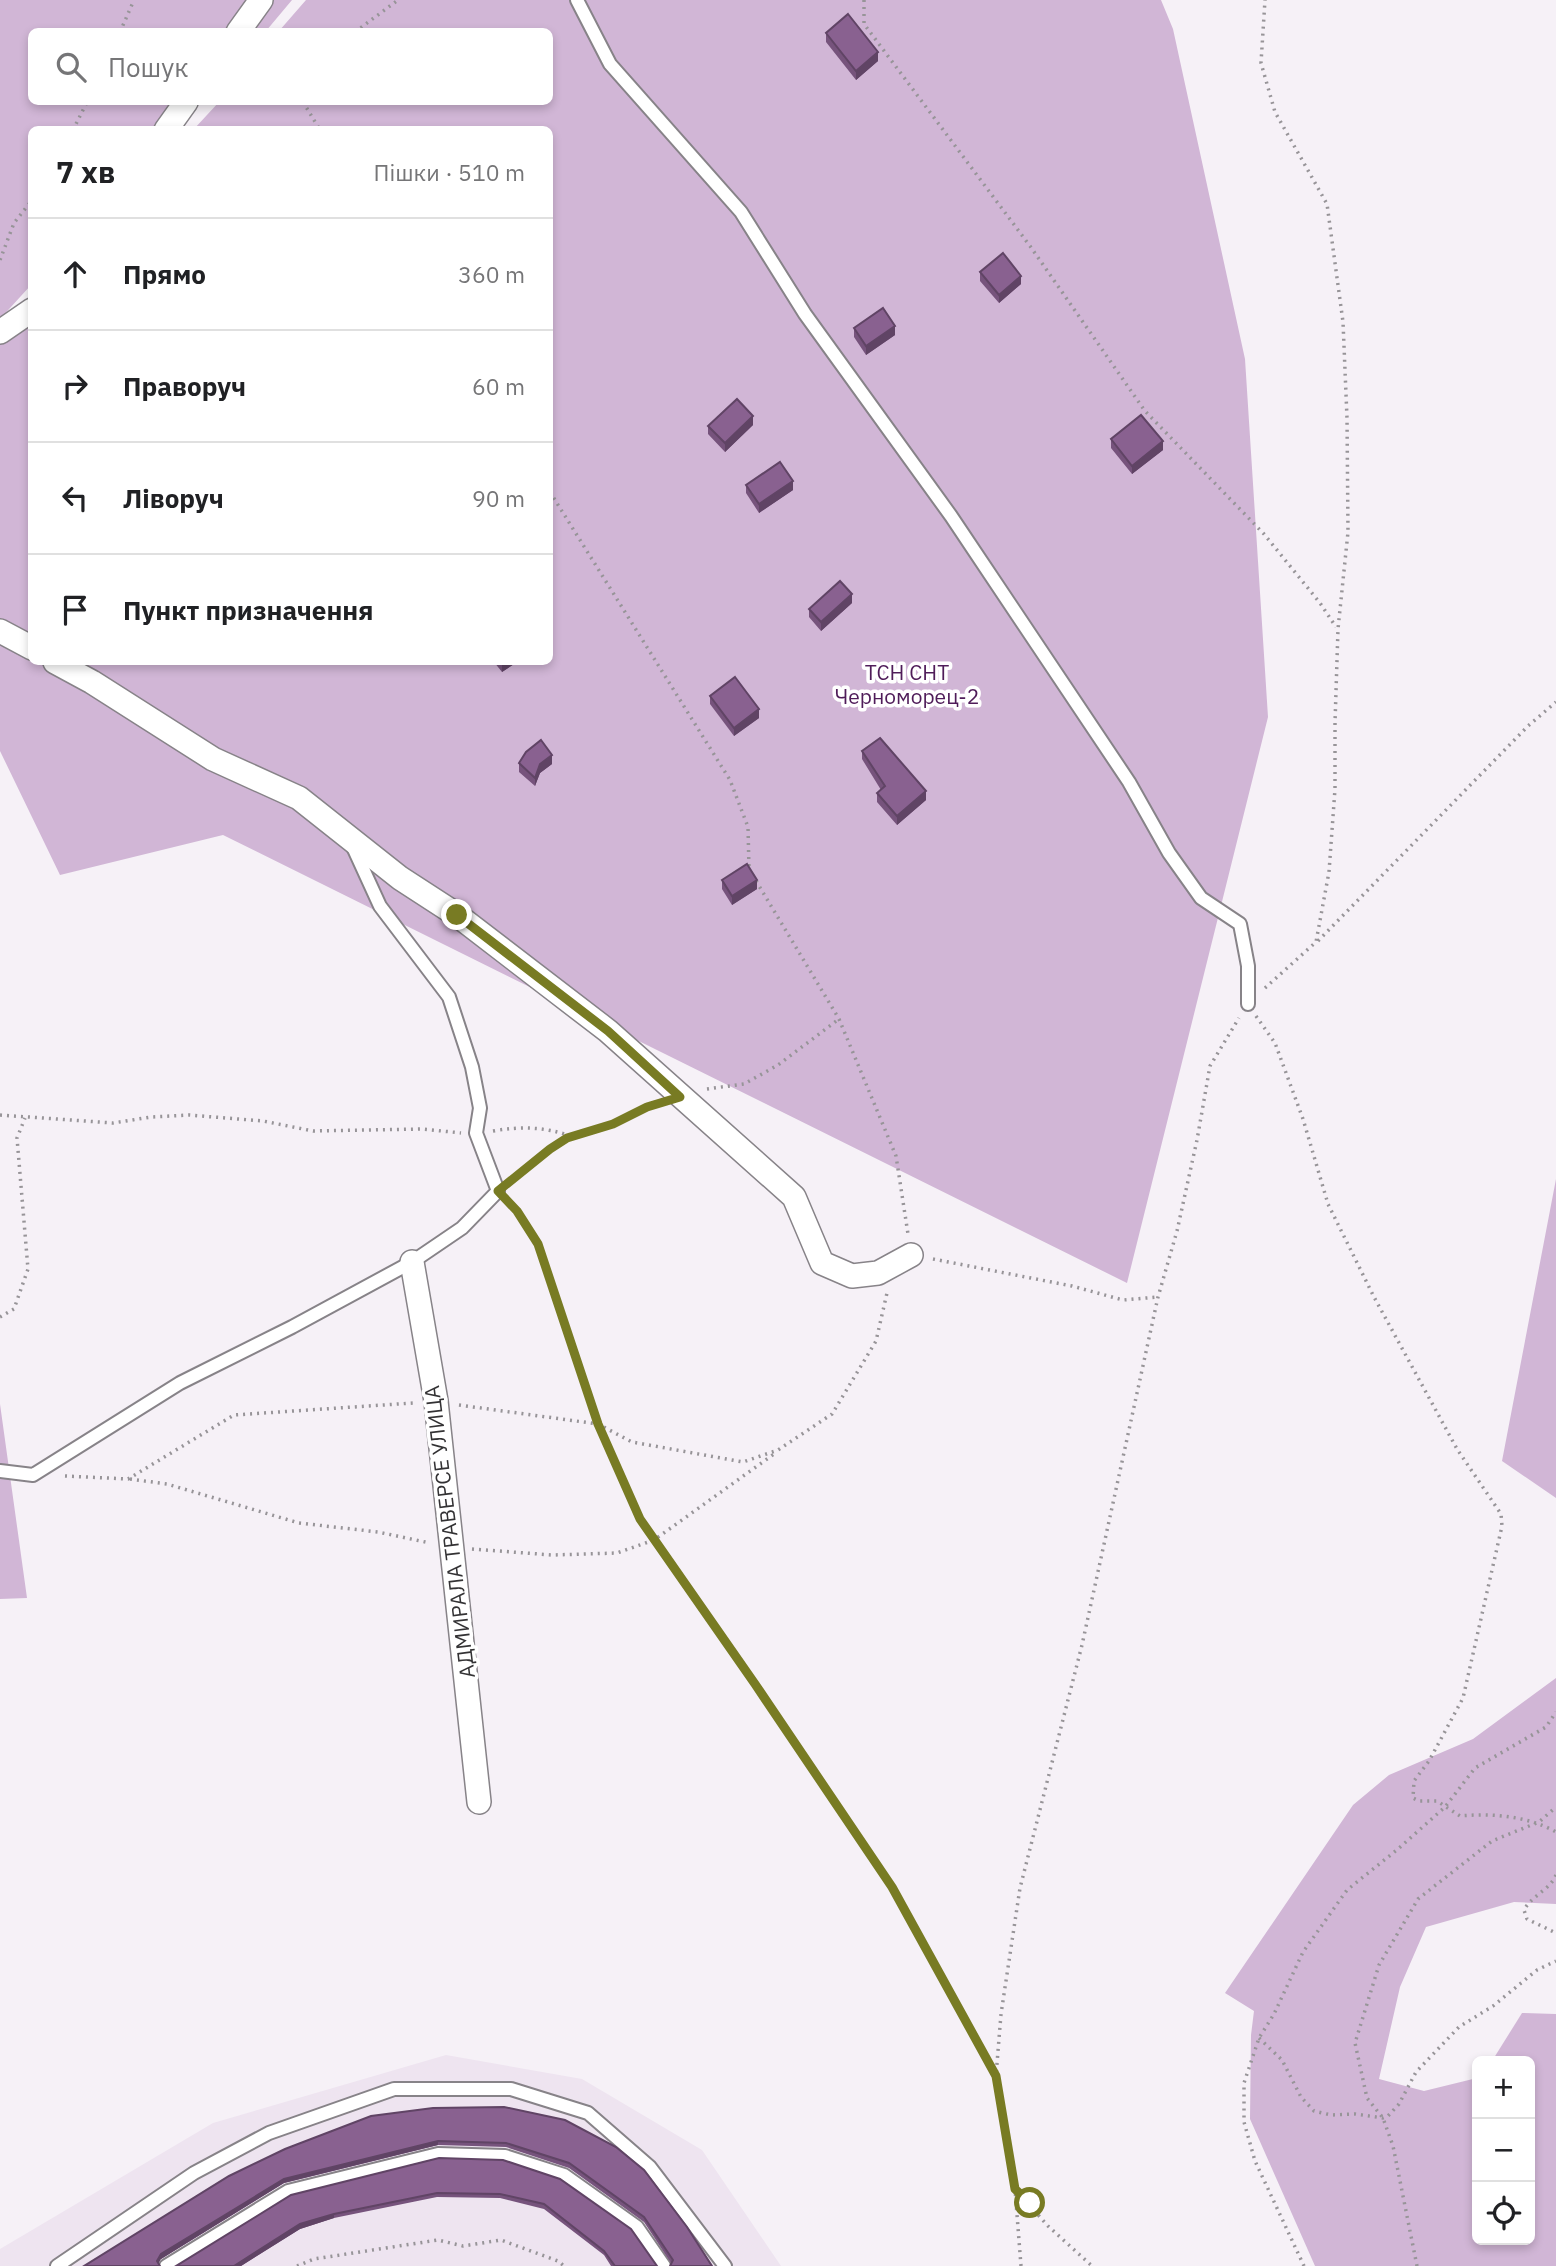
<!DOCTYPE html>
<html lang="uk">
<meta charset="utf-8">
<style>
body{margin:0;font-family:"IBM Plex Sans",sans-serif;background:#f2f2f2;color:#202124}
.controls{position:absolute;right:21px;bottom:21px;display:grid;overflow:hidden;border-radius:10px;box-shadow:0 4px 10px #0003}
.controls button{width:63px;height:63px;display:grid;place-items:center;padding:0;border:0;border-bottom:2px solid #e0e0e0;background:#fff;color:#202124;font:35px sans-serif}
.stop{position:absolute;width:21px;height:21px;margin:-16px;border:5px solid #787b23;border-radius:50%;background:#fff}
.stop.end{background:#787b23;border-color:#fff;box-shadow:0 2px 7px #0008}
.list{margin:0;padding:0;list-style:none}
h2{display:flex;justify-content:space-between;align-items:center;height:91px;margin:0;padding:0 28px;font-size:30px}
h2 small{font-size:23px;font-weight:400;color:#757577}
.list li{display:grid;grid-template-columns:46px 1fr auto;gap:21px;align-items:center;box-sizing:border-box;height:112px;padding:0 28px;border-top:2px solid #e0e0e0}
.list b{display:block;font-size:26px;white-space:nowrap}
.list em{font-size:23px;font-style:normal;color:#757577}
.icon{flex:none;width:38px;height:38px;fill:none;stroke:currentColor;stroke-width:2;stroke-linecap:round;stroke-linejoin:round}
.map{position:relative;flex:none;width:1556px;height:2266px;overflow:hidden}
.search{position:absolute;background:#fff;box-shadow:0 4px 10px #0003;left:28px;top:28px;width:525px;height:77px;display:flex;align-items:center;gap:18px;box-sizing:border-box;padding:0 24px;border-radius:10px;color:#757577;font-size:26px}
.panel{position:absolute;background:#fff;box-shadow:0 4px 10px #0003;left:28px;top:126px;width:525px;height:539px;border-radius:10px}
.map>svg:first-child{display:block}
.built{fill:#eee4f0}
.green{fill:#d1b6d6}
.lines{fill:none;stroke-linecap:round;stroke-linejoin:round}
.service-casing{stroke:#878388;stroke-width:16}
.minor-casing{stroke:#878388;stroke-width:26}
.path{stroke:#979498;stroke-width:3.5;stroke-dasharray:2 5;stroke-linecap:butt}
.service{stroke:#fff;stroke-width:12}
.minor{stroke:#fff;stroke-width:23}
.wall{fill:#76537c}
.shaded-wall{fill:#604465}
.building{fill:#896190;stroke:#604465;stroke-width:2}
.route{stroke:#787b23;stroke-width:9}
.labels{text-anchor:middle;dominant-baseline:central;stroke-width:7;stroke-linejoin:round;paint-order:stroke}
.park-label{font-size:21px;fill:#4f1c59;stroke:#fff}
.street-label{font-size:21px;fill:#333234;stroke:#fff}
</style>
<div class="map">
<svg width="1556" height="2266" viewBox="0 0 1556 2266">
<rect width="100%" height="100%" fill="#f6f1f7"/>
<path class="built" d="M446,2055l136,24 120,71 79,116h-781v-17l213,-126z"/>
<path class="green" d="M0,0h292l-26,31 -234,1v70h169l-26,27 -143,1 -1,155 -31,34z
M306,0h855l12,29 72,330 23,358 -141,566 -904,-448 -163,40 -60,-124v-420l31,-32 1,363h518v-532l-356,-1 25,-27h331v-70l-271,-1z
M1556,1179v319l-54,-37z
M0,1404l27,194 -27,1z
M1556,1678v226l-42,-2 -88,25 -26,60 -21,92 45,12 53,-13v162h53v-179h-38l30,-48 34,1v252h-241l-65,-147 1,-84 3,-24 -29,-18 128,-188 36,-30 84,-36z"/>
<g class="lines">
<g class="service-casing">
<path id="service" d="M577,0l33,64 131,148 64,102 146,202 178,266 40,71 32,45 39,26 8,42v38
M0,1471l33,4 147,-92 112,-56 120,-65 50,-34 36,-37 -22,-58 4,-25 -8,-41 -23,-70 -69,-91 -27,-59
M57,2266l137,-93 75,-40 125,-44h117l77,24 62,54 75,99
M166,2266l122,-75 150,-37 67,2 59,19 73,52 27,39"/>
</g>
<g class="minor-casing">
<path id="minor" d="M238,32l23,-32
M166,130l20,-28
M0,332l32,-22
M0,631l32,17
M55,662l37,20 121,77 86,39 101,80 57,37 151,116 186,166 28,66 30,13 26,-3 33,-18
M412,1262l24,139 43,401"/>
</g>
<path class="path" d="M864,0v24l166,222 115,165 119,123 56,69 16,24
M120,32l14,-32
M355,32l43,-32
M303,102l17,28
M73,130l14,-28
M0,260l14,-37 18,-23
M550,492l180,288 18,47 1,42
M756,881l83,138 57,137 12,78
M1318,941l210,-215 28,-24
M1265,988l51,-46 13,-70 6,-83v-66l3,-94 10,-97 -1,-114 -4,-96 -16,-118 -52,-92 -14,-49 4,-63
M1256,1016l19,27 28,76 25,85 46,93 83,152 44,65 1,12 -39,172 -34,63 -15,20 -1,17 6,3h18l23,15c32,-3 68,0 96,16
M707,1089l37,-5 34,-19 61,-46
M0,1115l113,8 38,-6 38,-2 74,6 50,10 110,-2 38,4
M493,1131c29,-5 51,-4 78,5
M512,1179l55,-41 46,-14 43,-20
M509,1203l8,8 21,33 60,180 42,95 115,165 137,203 103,187
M933,1259l139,27 51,14 35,-3
M0,1317l14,-8 14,-40 -11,-131 8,-20
M459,1405l139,19 34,18 111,20 35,-12 54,-36 44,-73 11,-48
M65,1476l63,3 106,-64 179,-12
M130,1479l37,5 132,39 79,9 52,11
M472,1549l80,6 65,-2 37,-13 120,-86
M1556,1875c-6,15 -24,20 -32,35l3,9 29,14
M1259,2038l23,22 19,37 13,14 17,4 24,-1 28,4 5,-2 11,-12 17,-32 43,-45 34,-21 44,-36 19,-9
M1015,2189l33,37 44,40
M297,2266l17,-7 124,-19 25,6 38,-6 57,21 6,5
M1021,2266l-6,-77 -19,-113 5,-62 19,-126 62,-243 76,-348 19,-66 20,-91 13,-74 29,-48
M1304,2266l-49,-105 -11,-39v-39l15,-45 15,-24 29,-62 44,-62 51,-41 47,-42 30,-39 71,-41 10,-15
M1417,2266l-24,-120 -10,-28 -16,-20 -12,-55 24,-78 39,-66 74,-58 47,-19 17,-15"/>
<use href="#service" class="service"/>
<use href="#minor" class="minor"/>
</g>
<path class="wall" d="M826,33l52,28 -22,19 -30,-38z
M980,272l41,12 -22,19 -19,-22z
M854,328l41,7 -29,20 -12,-18z
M753,425l-28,27 -17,-18v-8z
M1111,439l52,11 -31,24 -21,-26z
M746,485l47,5 -34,23 -13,-20z
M852,603l-31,28 -12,-14v-8z
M494,662h23l-15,10z
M710,696l49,22 -25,18 -24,-32z
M862,751l64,49 -29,25 -20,-23v-9l4,-3 -19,-31z
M519,763l33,1 -12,9 -5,13 -16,-14z
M722,880l35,9 -25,16 -10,-16z
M504,2107l208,159 -41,-3 -27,-41 -75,-54 -63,-21 -68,-2 -154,38 -123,76 -77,7 145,-90z
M503,2160l154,106h-46l-7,-11 -60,-46 -44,-11 -63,-1 -103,21 -34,11 -59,37h-65l115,-71z"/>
<path class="shaded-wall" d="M878,52v9l-22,19v-9z
M1021,276v8l-22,19v-8z
M895,326v9l-29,20v-9z
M753,416v9l-28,27v-9z
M1163,441v9l-31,24v-8z
M793,481v9l-34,23v-9z
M852,594v9l-31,28v-9z
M505,662h12l-15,10v-8z
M759,709v9l-25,18v-8z
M552,755v9l-12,9 -5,13v-8l5,-14z
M926,791v9l-29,25v-9z
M757,880v9l-25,16v-9z
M438,2141v4l-154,38 -123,76 -4,7v-5l4,-7 123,-75z
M334,2214v4l-34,11 -59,37h-7l66,-42z"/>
<path class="building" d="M848,14l30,38 -22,19 -30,-38z
M1003,253l18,23 -22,19 -19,-23z
M883,308l12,18 -29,20 -12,-18z
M737,399l16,17 -28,27 -17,-17z
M1141,415l22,26 -31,25 -21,-27z
M780,462l13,19 -34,23 -13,-19z
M840,581l12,13 -31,28 -12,-13z
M735,677l24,32 -25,19 -24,-32z
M880,738l46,53 -29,25 -20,-23 8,-7 -23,-35z
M541,740l11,15 -12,9 -5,14 -16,-15 7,-11z
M747,864l10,16 -25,16 -10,-16z
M504,2107l61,13 51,27 28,23 43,57 25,39h-42l3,-6 -29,-43 -75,-54 -63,-20 -68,-2 -154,38 -123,75 -4,7 3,5h-76l145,-90 56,-27 86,-33 62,-8z
M439,2158l64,2 57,19 71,50 26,37h-42l-11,-15 -60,-47 -44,-10 -63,-1 -103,21 -34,10 -66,42h-58l115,-71z"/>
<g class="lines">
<path class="route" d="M457,915l151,116 72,66 -33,10 -34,17 -46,14 -17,11 -52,42 19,20 21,33 60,180 42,95 115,165 137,203 104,189 19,113 15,14"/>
</g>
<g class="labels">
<g class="park-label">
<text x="907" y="672">ТСН СНТ<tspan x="907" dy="24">Черноморец-2</tspan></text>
</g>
<g class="street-label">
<text transform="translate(449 1532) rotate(-97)">АДМИРАЛА ТРАВЕРСЕ УЛИЦА</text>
</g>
</g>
</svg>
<div class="controls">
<button>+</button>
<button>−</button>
<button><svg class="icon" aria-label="locate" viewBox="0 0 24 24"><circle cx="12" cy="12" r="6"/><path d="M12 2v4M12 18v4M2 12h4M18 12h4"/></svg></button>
</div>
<div class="stop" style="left:1030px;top:2203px"></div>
<div class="stop end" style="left:457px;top:915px"></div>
<div class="search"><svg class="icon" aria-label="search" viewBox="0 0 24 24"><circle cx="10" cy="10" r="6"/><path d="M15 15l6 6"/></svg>Пошук</div>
<section class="panel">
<h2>7 хв<small>Пішки · 510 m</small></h2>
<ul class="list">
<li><svg class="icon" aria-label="ahead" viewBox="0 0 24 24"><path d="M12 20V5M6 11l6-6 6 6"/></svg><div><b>Прямо</b></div><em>360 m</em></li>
<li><svg class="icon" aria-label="right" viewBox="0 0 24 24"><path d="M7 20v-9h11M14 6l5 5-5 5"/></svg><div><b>Праворуч</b></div><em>60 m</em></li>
<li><svg class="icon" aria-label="left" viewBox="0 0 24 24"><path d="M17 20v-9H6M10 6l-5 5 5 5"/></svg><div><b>Ліворуч</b></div><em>90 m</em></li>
<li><svg class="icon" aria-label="arrive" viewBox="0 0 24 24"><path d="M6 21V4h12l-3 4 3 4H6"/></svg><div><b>Пункт призначення</b></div></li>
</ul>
</section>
</div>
